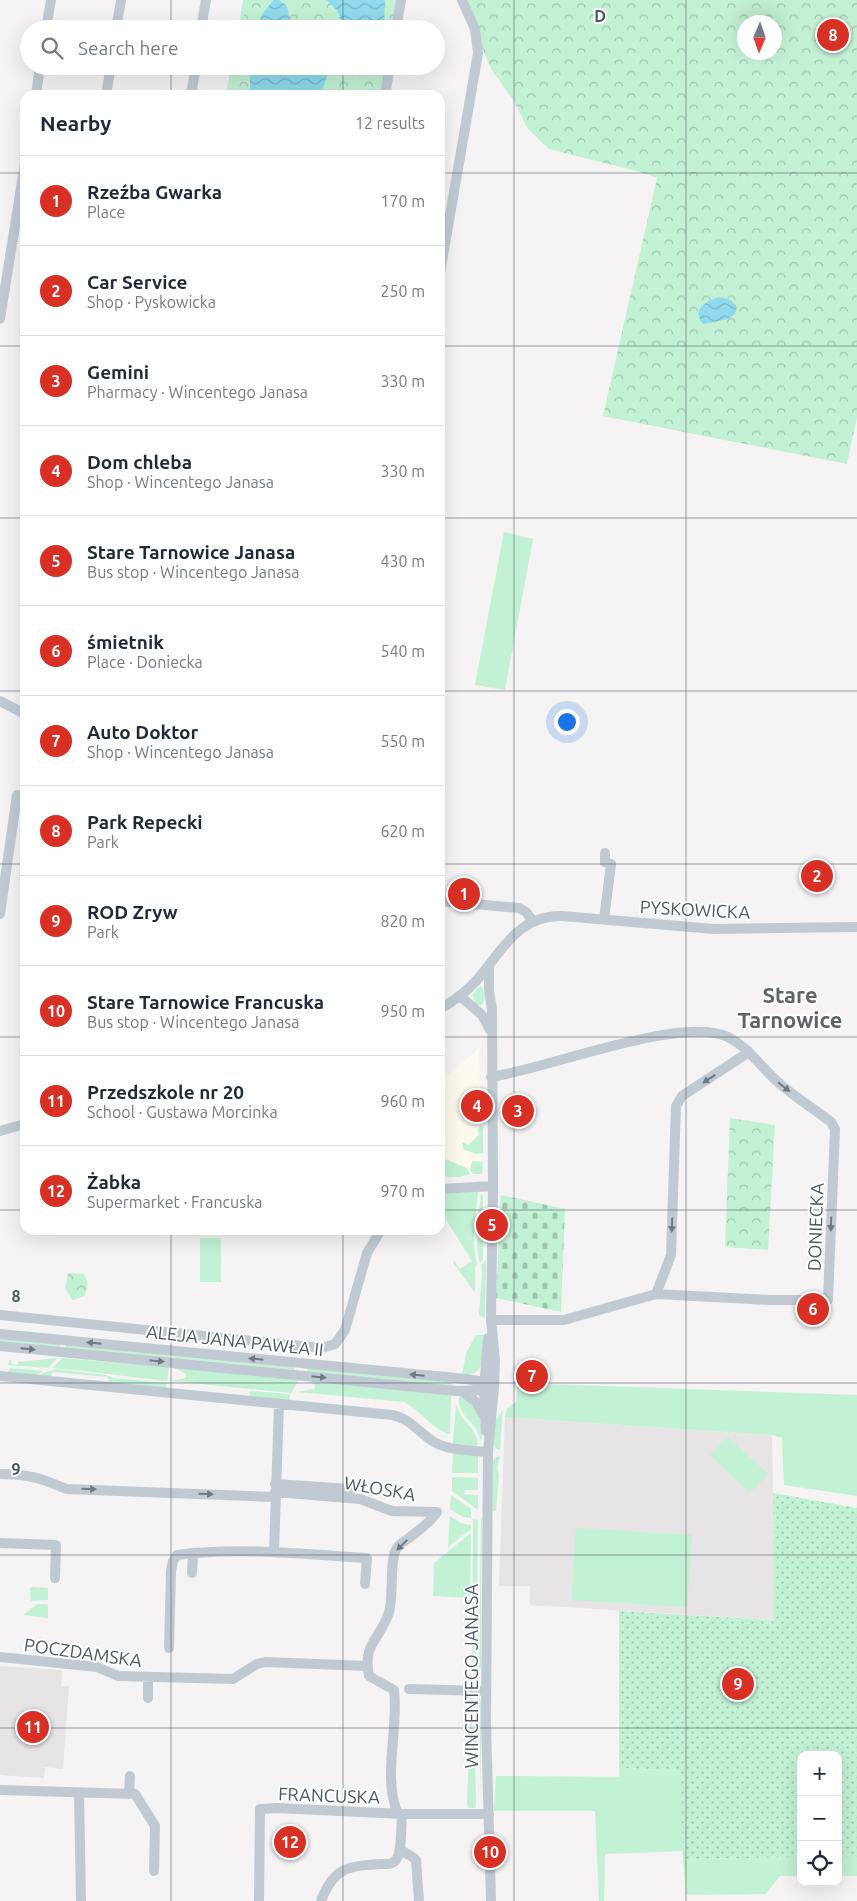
<!DOCTYPE html>
<meta charset="utf-8">
<style>
body{margin:0;font-family:Ubuntu,sans-serif;background:#f6f6f7;color:#1f2937}
.controls{position:absolute;right:15px;bottom:15px;display:grid;overflow:hidden;border-radius:10px;box-shadow:0 5px 20px #0002}
.controls button{width:45px;height:45px;display:grid;place-items:center;padding:0;border:0;border-bottom:1px solid #e0e1e3;background:#fff;color:#1f2937;font:25px sans-serif}
.compass{position:absolute;left:737px;top:15px;width:45px;height:45px;border-radius:50%;background:#fff;box-shadow:0 5px 20px #0002;rotate:182deg}
.you{position:absolute;left:566px;top:721px;width:18px;height:18px;margin:-12px;border:4px solid #fff;border-radius:50%;background:#1a73e8;box-shadow:0 0 0 8px #1a73e833}
.badge{display:grid;place-items:center;width:32px;height:32px;border-radius:50%;background:#d93025;color:#fff;font-size:16px;font-weight:700}
.pin{position:absolute;translate:-50% -50%;border:2px solid #fff;box-shadow:0 1px 5px #0006}
.list{margin:0;padding:0;list-style:none}
h2{display:flex;justify-content:space-between;align-items:center;height:65px;margin:0;padding:0 20px;font-size:21px}
h2 small{font-size:16px;font-weight:400;color:#747a83}
.list li{display:grid;grid-template-columns:32px 1fr auto;gap:15px;align-items:center;box-sizing:border-box;height:90px;padding:0 20px;border-top:1px solid #e0e1e3}
.list b{display:block;font-size:19px;white-space:nowrap}
.list p{margin:0;font-size:16px;white-space:nowrap;color:#747a83}
.list em{font-size:16px;font-style:normal;color:#747a83}
.icon{flex:none;width:28px;height:28px;fill:none;stroke:currentColor;stroke-width:2;stroke-linecap:round;stroke-linejoin:round}
.map{position:relative;flex:none;width:857px;height:1901px;overflow:hidden}
.search{position:absolute;background:#fff;box-shadow:0 5px 20px #0002;left:20px;top:20px;width:425px;height:55px;display:flex;align-items:center;gap:12px;box-sizing:border-box;padding:0 18px;border-radius:28px;color:#747a83;font-size:19px}
.panel{position:absolute;background:#fff;box-shadow:0 5px 20px #0002;left:20px;top:90px;width:425px;height:1145px;border-radius:15px}
.map>svg:first-child{display:block}
.commercial{fill:#fdf9ef}
.education{fill:#e6e4e5}
.grass{fill:#c3f1d5}
.cemetery{fill:url(#cemetery-stones)}
.park{fill:url(#park-crowns);fill-rule:evenodd}
.garden{fill:url(#garden-dots)}
.water{fill:url(#water-waves)}
.lines{fill:none;stroke-linecap:round;stroke-linejoin:round}
.minor{stroke:#c1cad2;stroke-width:10}
.oneway{fill:#6e7983}
.grid{fill:none;stroke:#4a5661;stroke-width:1;stroke-opacity:0.55}
.labels{text-anchor:middle;dominant-baseline:central;stroke-width:4;stroke-linejoin:round;paint-order:stroke}
.street-label{font-size:18px;fill:#4a5661;stroke:#fff}
.district-label{font-size:22px;font-weight:bold;fill:#5f6368;stroke:#fff}
.grid-label{font-size:16px;text-anchor:middle;font-weight:bold;fill:#4a5661;stroke:#fff;stroke-width:4;stroke-linejoin:round;paint-order:stroke}
</style>
<div class="map">
<svg width="857" height="1901" viewBox="0 0 857 1901">
<defs>
<pattern id="cemetery-stones" width="16" height="16" patternUnits="userSpaceOnUse" patternTransform="scale(1.25)"><rect width="16" height="16" fill="#c3f1d5"/><path d="M2 7V4a2 2 0 0 1 4 0v3zM10 15v-3a2 2 0 0 1 4 0v3z" fill="#a0c6b0"/></pattern>
<pattern id="park-crowns" width="20" height="18" patternUnits="userSpaceOnUse" patternTransform="scale(1.25)"><rect width="20" height="18" fill="#c3f1d5"/><path d="M2 6a3 3 0 1 1 6 0M12 15a3 3 0 1 1 6 0" fill="none" stroke="#a0c6b0"/></pattern>
<pattern id="garden-dots" width="8" height="8" patternUnits="userSpaceOnUse" patternTransform="scale(1.25)"><rect width="8" height="8" fill="#c3f1d5"/><path d="M2 2h.1M6 6h.1" fill="none" stroke="#a0c6b0" stroke-width="1.8" stroke-linecap="round"/></pattern>
<pattern id="water-waves" width="16" height="10" patternUnits="userSpaceOnUse" patternTransform="scale(1.25)"><rect width="16" height="10" fill="#90daee"/><path d="M0 5q4-4 8 0t8 0" fill="none" stroke="#78b4c4"/></pattern>
</defs>
<rect width="100%" height="100%" fill="#f5f3f3"/>
<path class="commercial" d="M479,1048l3,126h-42v-107l8,8z"/>
<path class="education" d="M505,1417l267,18 3,185 -245,-15v-19h-31z
M0,1666l62,4 -1,16h8l-6,83 -18,-2 -1,11 -44,-3z"/>
<path class="grass" d="M243,0h13l-10,29h-8z
M231,66h8l-5,29h-8z
M504,532l29,7 -28,151 -30,-5z
M479,987l2,-1c4,5 4,16 0,20l-6,-3 -3,-8z
M480,1126h3v27l-6,1 -13,-4 -2,-7 2,-1 4,3 11,-10 -1,-5z
M440,1157l27,11 3,6 -10,3h-20z
M472,1161l11,1 -1,12h-9l-3,-5z
M478,1192c-2,24 -7,49 -1,72l-2,3v26l-22,-31 1,-1 6,8 12,-8 -32,-51v-15l9,-2z
M481,1193l2,3v15h-3v5l3,1v43l-3,3c-6,-22 -1,-48 1,-70z
M200,1238h21v44h-21z
M486,1261l-1,56 -5,-1 -1,-2 3,-41 -1,-8z
M476,1335h8c-1,21 4,38 -22,41l4,-23z
M0,1337l60,5v6l-60,-6z
M66,1343l103,11v4l-104,-10z
M174,1354l120,12v4l-121,-12z
M57,1358l-9,10 -40,-3 1,-5h2l1,4 6,1v-3z
M62,1358l107,9 -2,14c-38,-4 -76,-10 -114,-13z
M172,1367l127,12 -8,14 -122,-12 17,-3v-4z
M308,1367l145,15 -1,4 -145,-14z
M10,1368l34,3 -8,4 -28,-3z
M55,1369l51,6 7,3 54,5 -1,6 -57,-6 -1,-6 -56,-5 -1,5 -12,-2c6,-4 11,-2 16,-6z
M306,1380l145,15 -1,38 -2,1c-18,-7 -27,-23 -44,-32l-106,-10 17,-3v-4z
M517,1383l340,12v101l-73,-11 -2,-47 -10,-3 -267,-18 2,-9 9,-6z
M249,1391l41,3 -1,7 -38,-3z
M459,1396c17,5 27,27 22,45 -3,-19 -25,-25 -22,-45z
M456,1404c4,18 20,21 22,41l-6,2 -19,-3z
M503,1409l-3,41 -5,-2 -1,-3 1,-23z
M728,1437l40,37 -18,19 -40,-38z
M453,1452l25,4v17h-26z
M500,1456l-3,12 2,7 -3,36h-3v-50l3,-4z
M452,1477l26,1v12h-13l-1,4 14,1v15l-26,-19z
M451,1495l20,14v9l-8,-1 -13,-8z
M450,1516l11,7 10,2v4l-23,18z
M482,1517l-1,152h-2l2,-150z
M473,1519l5,1 -2,150h-4z
M576,1528l116,7 -5,72 -115,-7z
M471,1533l-1,63 -1,2 -36,-2 1,-33z
M32,1587l16,1v12l-17,1 -1,-13z
M38,1604h9l1,2v12l-25,-3z
M473,1695l-2,49 4,7 1,55 -1,2h-6l-2,-3 4,-105z
M475,1696l2,54 -4,-6z
M479,1696l2,6v104z
M619,1768l63,3 1,80 -78,3 -1,47h-5l-4,-90h-101l2,-35 123,1z
M801,1857v19h-21l-14,18 -80,1 -3,-36z
M838,1857h19v19h-19z"/>
<path class="cemetery" d="M501,1195l64,14 -4,103 -65,-14z"/>
<path class="park" d="M247,0h152l-5,29h-152z
M462,0h395v417l-10,47 -244,-48 54,-238 -13,-5 -95,-24 -21,-20 -16,-31 -21,-29zM744,22h30v30h-30z
M235,66h152l-6,29h-151z
M730,1118l45,7 -7,125 -43,-3z
M68,1273l16,1 4,10 -3,12 -12,4 -8,-12z"/>
<path class="garden" d="M773,1493l84,15v349h-19v-102h-37v102l-118,2 -2,-88 -62,-3v-157l155,9z"/>
<path class="water" d="M274,0h5l8,6 3,14 17,9h-51l7,-16z
M326,0h59l-1,29h-39l-8,-19z
M250,66h89l-10,3 -8,26h-71z
M719,297c9,1 13,3 18,10l-2,7 -7,5 -25,5c-12,-15 3,-23 16,-27z"/>
<g class="lines">
<path class="minor" d="M46,29l5,-29
M116,29l5,-29
M201,29l5,-29
M396,29l5,-29
M36,95l4,-29
M106,95l5,-29
M191,95l5,-29
M385,95l5,-29
M440,273l38,-220 -3,-24 -13,-29
M0,319l25,-156
M0,701l25,13
M440,901l79,7 7,4 7,9
M0,914l17,-119
M604,919l7,-55 -6,-2v-9
M489,965v26l3,18 1,177 -2,134 4,40 -1,27 -6,65 -2,272 5,177
M460,996l22,19 8,15
M440,1009c14,-8 26,-17 37,-29 25,-29 41,-65 85,-64l152,13 143,-2
M0,1131l25,-7
M440,1189l53,-3
M656,1294l15,-39 5,-149 6,-10 67,-44
M0,1315l322,33 13,-4 10,-14 22,-77 14,-23
M491,1320h73l92,-26 115,6h57l7,-171 -4,-7c-17,-13 -36,-25 -52,-39 -18,-15 -29,-35 -51,-46 -47,-22 -181,32 -237,40
M0,1334l466,45 18,3 10,5
M0,1346l456,45 28,-1 10,-3
M0,1376l392,39c18,3 28,19 42,27 16,9 37,8 54,10
M462,1391l14,11 7,12
M486,1431l-2,-41 4,-52
M0,1474c28,0 41,4 66,15l208,8
M275,1484l76,5
M275,1492l85,7 32,12 45,1
M0,1543l56,2 -1,33
M274,1552l5,-148
M192,1573l1,-20
M169,1648l2,-77 2,-10 4,-6c62,-8 127,-1 190,3l-2,26
M0,1657l97,10 21,9 115,3 24,-15 8,-2 102,4
M409,1689l77,2
M148,1698v-21
M0,1790l135,4 20,32 -1,45
M79,1793l2,108
M129,1794l1,-18
M398,1814c-16,-37 1,-85 -4,-124l-25,-14c-7,-33 12,-37 20,-64 5,-16 0,-54 8,-64 2,-4 8,-7 12,-10 10,-8 21,-15 28,-26
M400,1850l11,6 5,4 3,41
M259,1901l1,-92 17,-1 125,6h87
M321,1901c13,-34 27,-35 60,-37 5,0 11,1 15,-4 6,-7 5,-35 6,-46"/>
</g>
<defs><path id="oneway-solid" d="M-6-.8H1V-3.2L6.5 0L1 3.2V.8H-6Z" transform="scale(1.25)"/></defs>
<g class="oneway">
<use href="#oneway-solid" transform="translate(709 1079) rotate(147)"/>
<use href="#oneway-solid" transform="translate(784 1087) rotate(38)"/>
<use href="#oneway-solid" transform="translate(831 1224) rotate(92)"/>
<use href="#oneway-solid" transform="translate(672 1225) rotate(92)"/>
<use href="#oneway-solid" transform="translate(94 1343) rotate(-174)"/>
<use href="#oneway-solid" transform="translate(28 1349) rotate(5)"/>
<use href="#oneway-solid" transform="translate(256 1359) rotate(-174)"/>
<use href="#oneway-solid" transform="translate(157 1361) rotate(6)"/>
<use href="#oneway-solid" transform="translate(417 1375) rotate(-175)"/>
<use href="#oneway-solid" transform="translate(319 1377) rotate(6)"/>
<use href="#oneway-solid" transform="translate(89 1489) rotate(1)"/>
<use href="#oneway-solid" transform="translate(206 1494) rotate(2)"/>
<use href="#oneway-solid" transform="translate(402 1545) rotate(135)"/>
</g>
<path class="grid" d="M171,0v29M343,0v29M514,0v1901M686,0v1901M171,66v29M343,66v29M0,173h25M440,173h417M0,346h25M440,346h417M0,518h25M440,518h417M0,691h25M440,691h417M0,864h25M440,864h417M0,1037h25M440,1037h417M0,1210h25M440,1210h417M171,1230v671M343,1230v671M0,1383h857M0,1555h857M0,1728h857"/>
<g class="labels">
<g class="street-label">
<text transform="translate(695 909) rotate(3)">PYSKOWICKA</text>
<text transform="translate(815 1227) rotate(-88)">DONIECKA</text>
<text transform="translate(235 1340) rotate(6)">ALEJA JANA PAWŁA II</text>
<text transform="translate(380 1488) rotate(10)">WŁOSKA</text>
<text transform="translate(83 1652) rotate(8)">POCZDAMSKA</text>
<text transform="translate(471 1676) rotate(-90)">WINCENTEGO JANASA</text>
<text transform="translate(329 1795) rotate(2)">FRANCUSKA</text>
</g>
<g class="district-label">
<text x="790" y="994">Stare<tspan x="790" dy="25">Tarnowice</tspan></text>
</g>
</g>
<g class="grid-label">
<text x="600" y="22">D</text>
<text x="16" y="1302">8</text>
<text x="16" y="1475">9</text>
</g>
</svg>
<div class="controls">
<button>+</button>
<button>−</button>
<button><svg class="icon" aria-label="locate" viewBox="0 0 24 24"><circle cx="12" cy="12" r="6"/><path d="M12 2v4M12 18v4M2 12h4M18 12h4"/></svg></button>
</div>
<svg class="compass" viewBox="-18 -18 36 36"><path d="M0-13l5 13h-10z" fill="#e53935"/><path d="M0 13l5-13h-10z" fill="#747a83"/></svg>
<div class="you"></div>
<div class="pin badge" style="left:464px;top:894px">1</div>
<div class="pin badge" style="left:817px;top:876px">2</div>
<div class="pin badge" style="left:518px;top:1111px">3</div>
<div class="pin badge" style="left:477px;top:1106px">4</div>
<div class="pin badge" style="left:492px;top:1225px">5</div>
<div class="pin badge" style="left:813px;top:1309px">6</div>
<div class="pin badge" style="left:532px;top:1376px">7</div>
<div class="pin badge" style="left:833px;top:35px">8</div>
<div class="pin badge" style="left:738px;top:1684px">9</div>
<div class="pin badge" style="left:490px;top:1852px">10</div>
<div class="pin badge" style="left:33px;top:1727px">11</div>
<div class="pin badge" style="left:290px;top:1842px">12</div>
<div class="search"><svg class="icon" aria-label="search" viewBox="0 0 24 24"><circle cx="10" cy="10" r="6"/><path d="M15 15l6 6"/></svg>Search here</div>
<section class="panel">
<h2>Nearby<small>12 results</small></h2>
<ul class="list">
<li><span class="badge">1</span><div><b>Rzeźba Gwarka</b><p>Place</p></div><em>170 m</em></li>
<li><span class="badge">2</span><div><b>Car Service</b><p>Shop · Pyskowicka</p></div><em>250 m</em></li>
<li><span class="badge">3</span><div><b>Gemini</b><p>Pharmacy · Wincentego Janasa</p></div><em>330 m</em></li>
<li><span class="badge">4</span><div><b>Dom chleba</b><p>Shop · Wincentego Janasa</p></div><em>330 m</em></li>
<li><span class="badge">5</span><div><b>Stare Tarnowice Janasa</b><p>Bus stop · Wincentego Janasa</p></div><em>430 m</em></li>
<li><span class="badge">6</span><div><b>śmietnik</b><p>Place · Doniecka</p></div><em>540 m</em></li>
<li><span class="badge">7</span><div><b>Auto Doktor</b><p>Shop · Wincentego Janasa</p></div><em>550 m</em></li>
<li><span class="badge">8</span><div><b>Park Repecki</b><p>Park</p></div><em>620 m</em></li>
<li><span class="badge">9</span><div><b>ROD Zryw</b><p>Park</p></div><em>820 m</em></li>
<li><span class="badge">10</span><div><b>Stare Tarnowice Francuska</b><p>Bus stop · Wincentego Janasa</p></div><em>950 m</em></li>
<li><span class="badge">11</span><div><b>Przedszkole nr 20</b><p>School · Gustawa Morcinka</p></div><em>960 m</em></li>
<li><span class="badge">12</span><div><b>Żabka</b><p>Supermarket · Francuska</p></div><em>970 m</em></li>
</ul>
</section>
</div>
